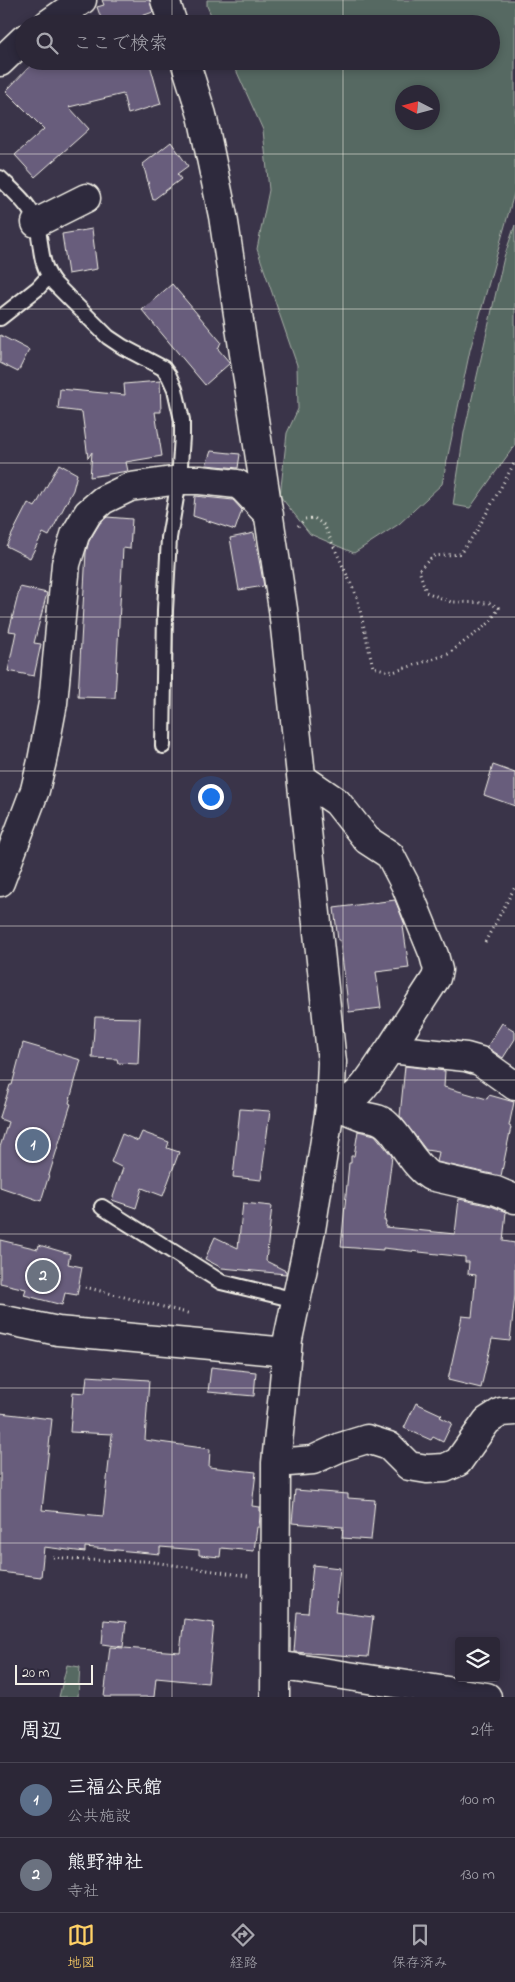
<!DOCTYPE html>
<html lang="ja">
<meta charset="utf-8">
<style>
body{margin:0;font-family:"Indie Flower","Klee One",sans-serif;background:#383342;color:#f1f3f6}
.controls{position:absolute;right:15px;bottom:15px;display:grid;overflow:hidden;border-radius:5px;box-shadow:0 2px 8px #0003}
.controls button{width:45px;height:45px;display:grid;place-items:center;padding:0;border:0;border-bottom:1px solid #484452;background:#2c2737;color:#f1f3f6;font:25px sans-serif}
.compass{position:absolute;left:395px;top:85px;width:45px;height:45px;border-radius:50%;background:#2c2737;box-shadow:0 2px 8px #0003;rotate:276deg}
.scale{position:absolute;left:15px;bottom:12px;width:78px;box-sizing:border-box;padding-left:5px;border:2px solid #f4f1e8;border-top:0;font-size:14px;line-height:18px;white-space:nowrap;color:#f4f1e8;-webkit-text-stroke:4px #2f2a3d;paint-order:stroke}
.you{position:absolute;left:210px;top:796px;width:18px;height:18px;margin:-12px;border:4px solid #fff;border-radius:50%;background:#1a73e8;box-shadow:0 0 0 8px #1a73e833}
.badge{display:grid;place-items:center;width:32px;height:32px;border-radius:50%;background:#ffd166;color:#fff;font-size:16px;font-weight:700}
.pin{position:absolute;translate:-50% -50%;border:2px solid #fff;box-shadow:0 1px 5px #0006}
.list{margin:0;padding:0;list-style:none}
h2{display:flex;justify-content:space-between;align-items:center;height:65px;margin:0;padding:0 20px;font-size:21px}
h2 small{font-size:16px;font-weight:400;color:#a6a5ad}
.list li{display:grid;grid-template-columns:32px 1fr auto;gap:15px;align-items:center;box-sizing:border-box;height:75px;padding:0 20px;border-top:1px solid #484452}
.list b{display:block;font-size:19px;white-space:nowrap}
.list p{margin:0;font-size:16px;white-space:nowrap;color:#a6a5ad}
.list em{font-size:16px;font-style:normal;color:#a6a5ad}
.icon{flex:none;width:28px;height:28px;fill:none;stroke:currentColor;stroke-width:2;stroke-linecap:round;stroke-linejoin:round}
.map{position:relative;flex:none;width:515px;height:1697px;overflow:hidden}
.search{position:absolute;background:#2c2737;box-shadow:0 2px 8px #0003;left:15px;right:15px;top:15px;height:55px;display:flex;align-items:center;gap:12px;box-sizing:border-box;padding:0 18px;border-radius:28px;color:#a6a5ad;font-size:19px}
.sheet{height:215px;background:#2c2737}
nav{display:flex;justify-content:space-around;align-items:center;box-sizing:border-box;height:70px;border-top:1px solid #484452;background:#2c2737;font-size:14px;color:#a6a5ad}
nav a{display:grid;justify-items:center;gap:2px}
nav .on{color:#ffd166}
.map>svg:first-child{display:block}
.green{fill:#566962;stroke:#a5ada5;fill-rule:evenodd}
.building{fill:#675d7b;stroke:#f4f1e8}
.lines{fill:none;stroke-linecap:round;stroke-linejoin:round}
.lane-casing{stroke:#f4f1e8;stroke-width:18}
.street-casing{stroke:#f4f1e8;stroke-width:31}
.path{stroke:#f4f1e8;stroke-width:3;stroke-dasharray:1 4;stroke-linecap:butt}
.lane{stroke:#2f2a3d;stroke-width:14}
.street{stroke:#2f2a3d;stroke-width:28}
.grid{fill:none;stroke:#f4f1e8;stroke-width:1;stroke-opacity:0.55}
</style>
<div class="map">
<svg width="515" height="1697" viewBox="0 0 515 1697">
<rect width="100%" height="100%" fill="#3a3449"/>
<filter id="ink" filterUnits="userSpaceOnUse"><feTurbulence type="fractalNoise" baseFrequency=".02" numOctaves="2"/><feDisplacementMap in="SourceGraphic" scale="10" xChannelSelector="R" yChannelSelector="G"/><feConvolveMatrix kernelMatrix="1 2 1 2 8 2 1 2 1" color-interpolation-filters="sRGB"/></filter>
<g filter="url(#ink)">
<path class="green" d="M207,0h308v190l-45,160 -28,134 -43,40 -45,29 -44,-19 -30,-38 7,-63 11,-24 -1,-44 -40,-116 12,-59 -6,-60 -31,-69h259v-37h-276l-8,-18zM402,92h30v30h-30z
M515,225v220l-45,63 -17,-3 11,-72 40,-176z
M67,1665l13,2 -2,30h-19z"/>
<path class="building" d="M102,0h48l3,12 -33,12h-17l-6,-17 7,-2z
M35,61h114l12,43 -33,10 -5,-20 -54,13 20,22 -54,48 -20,-22 29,-26 -38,-38z
M171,142l17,24 -11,8 4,5 -28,21 -10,-36z
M92,229l5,40 -29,5 -6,-40z
M172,284l49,58 -3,7 12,14 -25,22 -63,-75z
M0,335l29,15 -11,22 -18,-9z
M160,381l1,31h-6l7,44 -36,6 2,9 -38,6 2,-25 -4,6 -6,-46 -24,-3 2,-20 65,6 -1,-11z
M211,451l29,3 -2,14 -32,-3z
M59,464l18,10 -4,16 -24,46 -6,-3 -13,25 -24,-12 22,-43 7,4z
M195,496l38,4 9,10 -7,20 -42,-14z
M107,517l25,2 -2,30 -7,-1 -8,150 -37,-1 8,-145 3,-11 11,-18z
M254,533l10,53 -25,4 -9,-52z
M20,587l27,6 -13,50 7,1 -7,32 -26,-5 8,-39 -7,-1z
M493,765l22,8v33l-31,-11z
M395,900l10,25 -2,1 6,42 -33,4 5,36 -32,4 -9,-72h-2l-4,-32z
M95,1017l45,1 -2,46 -20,-1 -1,-4 -25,-1z
M502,1023l13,8v8l-12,19 -16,-11z
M23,1043l58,17 -12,43 2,1 -30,97 -41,-14v-40l8,-25 -8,-3v-2l10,-32h2z
M405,1066l40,5 -1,16 43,12 2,-4 25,7 -5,24 2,1 -10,49 -64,-14 2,-10 -13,-2 -26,-34z
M240,1109l30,2 -9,69 -28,-3z
M358,1131l17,4 17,21 -8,65h2l-1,6 70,7 4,-35 32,7 15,6 -3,29 12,2v52l-5,46 -18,-2 -11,49 -33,-8 14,-64 10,1 4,-42 -8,-1 1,-12h-4v-5l-82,-9v2l-42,-3 8,-84h2v-7h3z
M142,1132l27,10 -2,6 12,4 -16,44 -21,-8 -6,20 -24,-8 11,-32 -12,-6 11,-28 16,7z
M243,1203l29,3 -6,55 20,10v3l-64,-6 -17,-9 10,-22 23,11z
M0,1240l38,9 1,-4 31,9 -2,10 14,3 -5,28 -12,-2 -3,12 -38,-10 2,-6 -26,-6z
M211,1367l45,5 -2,24 -46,-4z
M87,1376l62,4 -4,60 65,9 -1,18 47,5 -4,34 8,1v9l-1,11h-2l-3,24 -33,-3 -1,9 -21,-2v-5l-39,-3v7l-75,-7v5l-41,-5 -3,30 -41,-5v-159l52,6 -10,91 61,6 9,-82 -42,-2 3,-40 12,1z
M416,1403l26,12 -2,2 12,6 -9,19 -10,-5 -2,3 -27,-12z
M295,1490l53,4v4l27,2 -4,40 -29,-2 1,-11 -51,-4z
M313,1565l27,3 -5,44 38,5 -5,40 -74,-5 3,-40 11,1z
M184,1619l30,4 -6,60 -52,-5 -2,19h-50l6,-50 70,5z
M104,1620l22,2 -3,25 -21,-3z"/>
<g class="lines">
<g class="lane-casing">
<path id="lane" d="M0,178c11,11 27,24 34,39 10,23 2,44 21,67l53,53 15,10 40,21 6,8 6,13 7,31v16l-3,44 -10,58 -4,72 -2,136
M0,318l38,-30 11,-12
M102,1207l119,75 75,18"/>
</g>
<g class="street-casing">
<path id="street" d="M165,0l8,24
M48,24l34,-24
M185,61l17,54 21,101 60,393 49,453 -2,46 -19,122 -23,109 -5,54 -7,70 -1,234
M0,62l24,-23
M36,223l50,-25
M302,778l35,24 30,38 23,15 15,29 29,71 4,15 -2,8 -46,71
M0,882l35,-92 7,-29 11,-58 13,-139 9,-29 13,-22 15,-13 27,-13 49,-7h21l37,4 6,4 26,27
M340,1107c7,3 14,6 22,9 10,2 18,2 25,9 16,15 24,38 43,51l66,15 19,8
M330,1108c29,-4 44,-37 60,-59l76,8 14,4 35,25
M0,1319l58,12 229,21
M276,1463l37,-3 28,-13 26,-8 22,7 20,20 18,3 18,-1 13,-6 29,-41 14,-9 14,-1
M276,1665l211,32"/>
</g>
<path class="path" d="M298,526l7,-7 9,-1 10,7 33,72 16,70 20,5 55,-18 41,-31 10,-15 -9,-5 -39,-1 -25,-10 -7,-22 14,-14 27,-2 16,-22 39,-70
M485,942l30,-55
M85,1287l106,27
M53,1557l31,3 62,1 102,15"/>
<use href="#lane" class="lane"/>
<use href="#street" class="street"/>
</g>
</g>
<path class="grid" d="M172,0v24M343,0v24M172,61v1636M343,61v1636M0,154h515M0,309h515M0,463h515M0,617h515M0,771h515M0,926h515M0,1080h515M0,1234h515M0,1388h515M0,1543h515"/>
</svg>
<div class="controls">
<button><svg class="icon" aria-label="layers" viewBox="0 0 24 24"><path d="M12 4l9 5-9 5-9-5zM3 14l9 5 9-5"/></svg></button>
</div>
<svg class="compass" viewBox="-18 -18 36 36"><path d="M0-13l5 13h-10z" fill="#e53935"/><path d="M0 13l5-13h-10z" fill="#a6a5ad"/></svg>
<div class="scale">20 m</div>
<div class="you"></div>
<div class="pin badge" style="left:33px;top:1145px;background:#5c6f8a">1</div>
<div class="pin badge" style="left:43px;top:1276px;background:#6b7280">2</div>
<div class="search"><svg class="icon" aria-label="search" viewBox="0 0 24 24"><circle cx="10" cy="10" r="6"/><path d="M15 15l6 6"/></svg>ここで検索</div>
</div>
<section class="sheet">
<h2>周辺<small>2件</small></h2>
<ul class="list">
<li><span class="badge" style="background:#5c6f8a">1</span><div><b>三福公民館</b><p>公共施設</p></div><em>100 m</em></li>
<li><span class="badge" style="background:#6b7280">2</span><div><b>熊野神社</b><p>寺社</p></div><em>130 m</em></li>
</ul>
</section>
<nav>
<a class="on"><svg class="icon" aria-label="map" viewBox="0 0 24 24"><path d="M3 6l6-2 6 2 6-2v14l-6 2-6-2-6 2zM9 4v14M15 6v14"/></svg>地図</a>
<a><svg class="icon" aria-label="directions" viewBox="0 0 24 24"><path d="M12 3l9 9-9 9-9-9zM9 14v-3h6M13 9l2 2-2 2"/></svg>経路</a>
<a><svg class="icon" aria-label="saved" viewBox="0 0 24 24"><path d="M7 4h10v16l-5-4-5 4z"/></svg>保存済み</a>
</nav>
